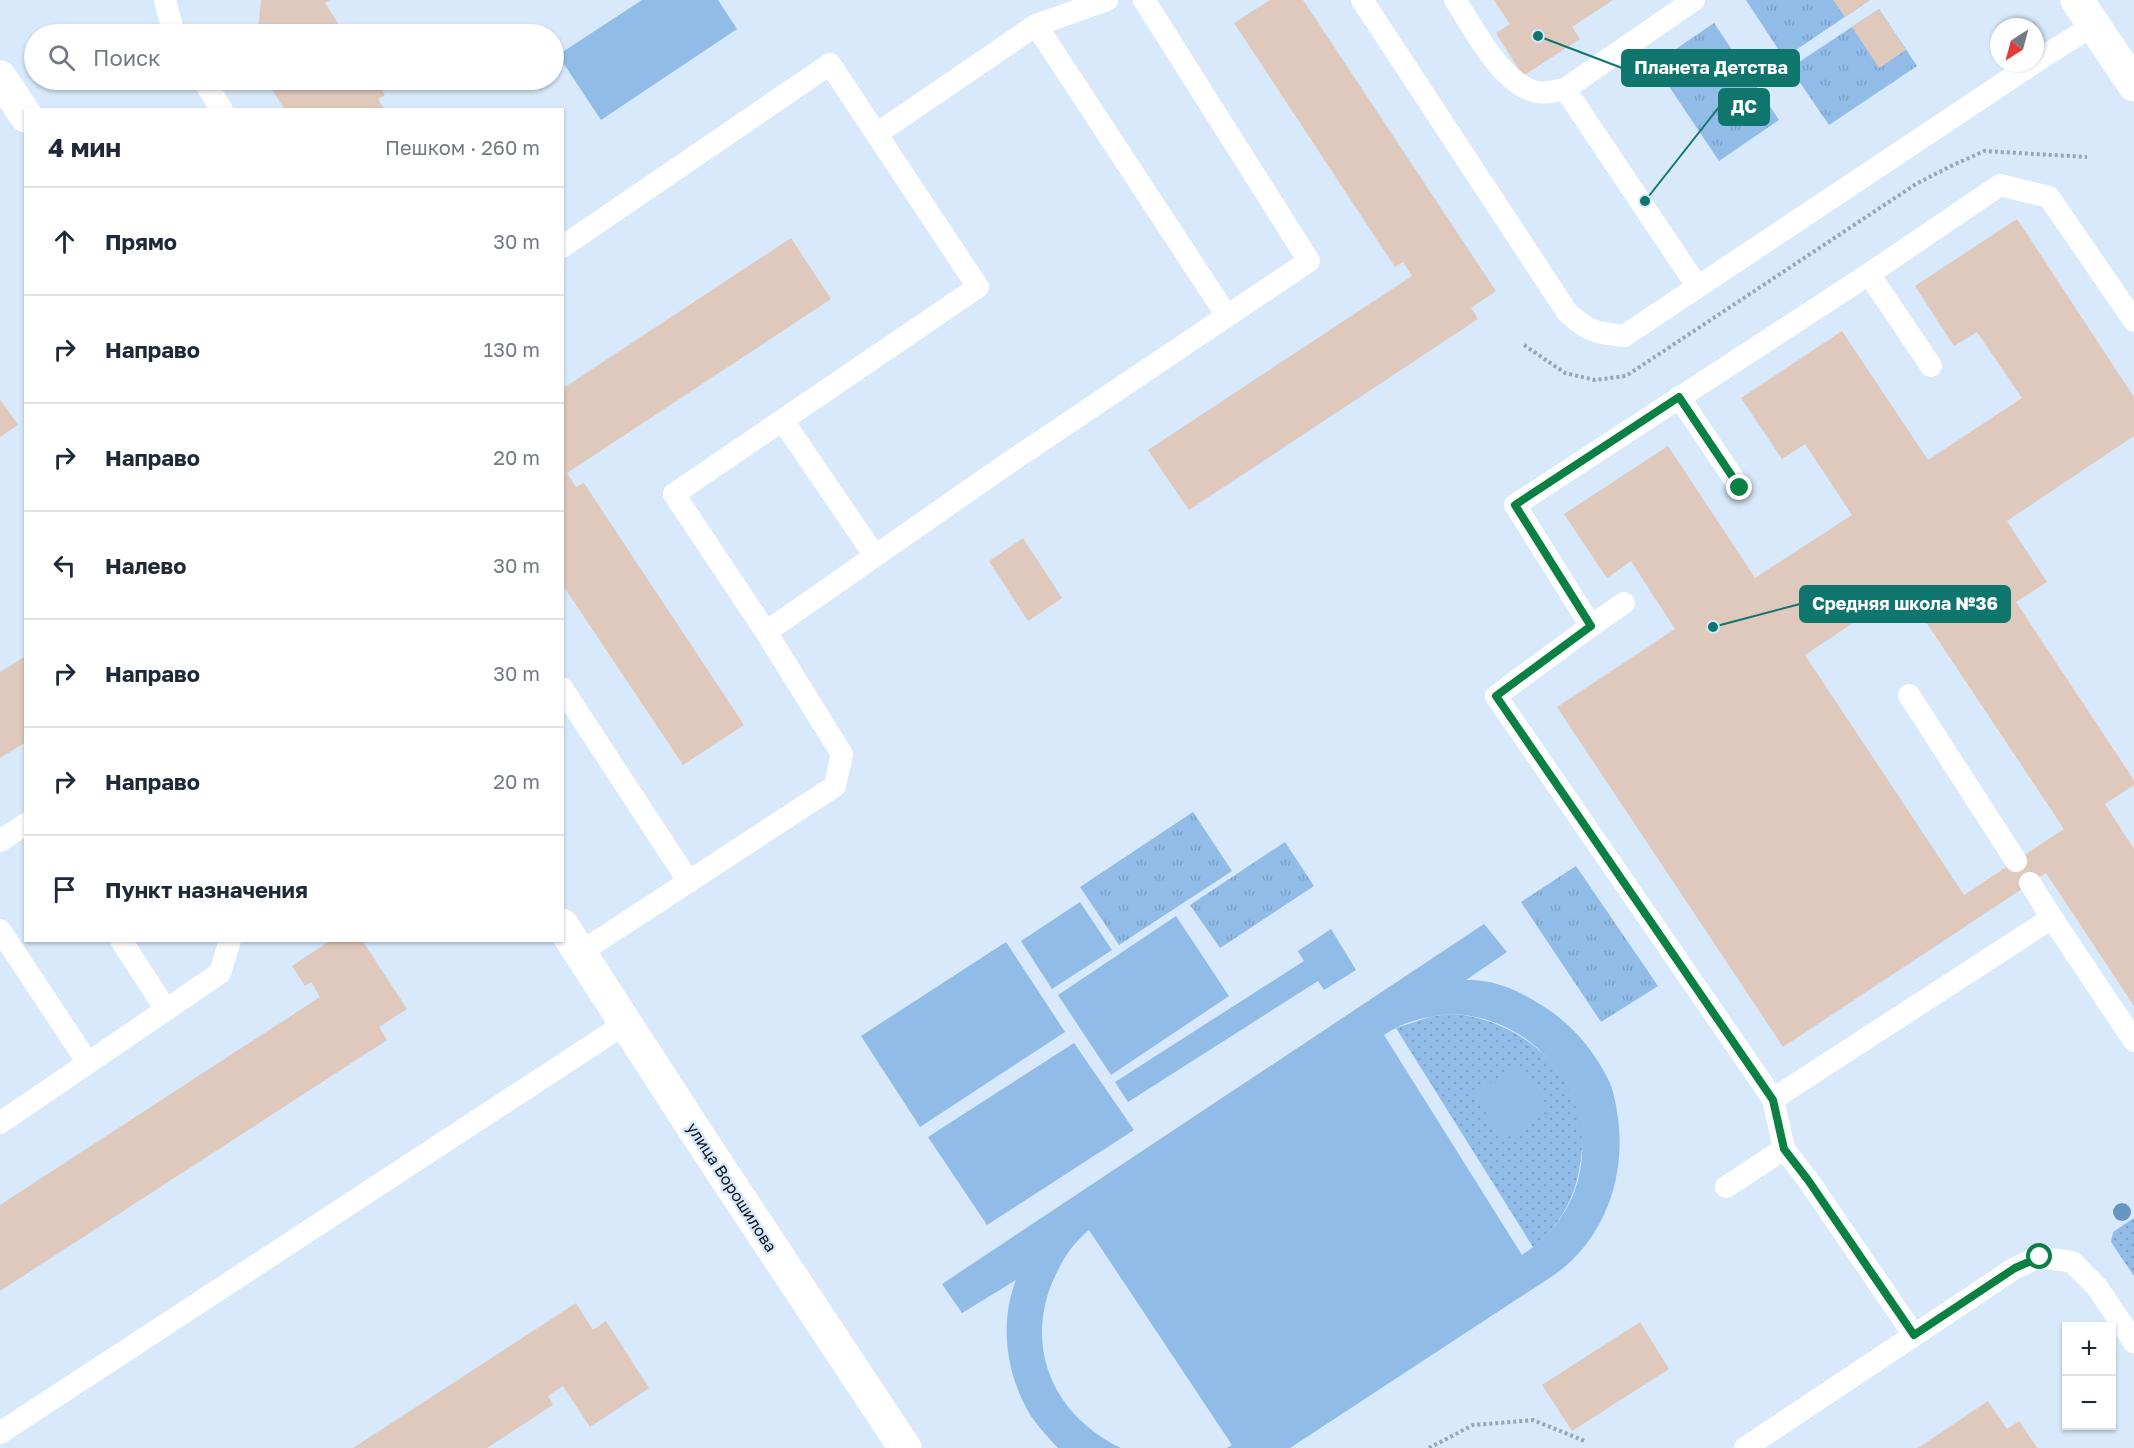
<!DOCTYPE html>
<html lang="ru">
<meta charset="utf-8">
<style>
body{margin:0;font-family:"Golos Text",sans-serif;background:#f6f6f7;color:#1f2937}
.controls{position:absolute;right:18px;bottom:18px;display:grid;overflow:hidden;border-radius:0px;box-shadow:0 2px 4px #0004}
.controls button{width:54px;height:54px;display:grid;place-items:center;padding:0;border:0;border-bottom:2px solid #e0e1e3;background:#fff;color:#1f2937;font:30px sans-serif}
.compass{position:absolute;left:1990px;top:18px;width:54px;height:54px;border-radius:50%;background:#fff;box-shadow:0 2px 4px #0004;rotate:216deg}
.stop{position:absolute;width:18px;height:18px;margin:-14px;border:4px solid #0b8043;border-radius:50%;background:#fff}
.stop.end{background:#0b8043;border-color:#fff;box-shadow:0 2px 6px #0008}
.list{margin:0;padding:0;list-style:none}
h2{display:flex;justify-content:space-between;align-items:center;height:78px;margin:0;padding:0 24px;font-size:26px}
h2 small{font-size:20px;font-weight:400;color:#747a83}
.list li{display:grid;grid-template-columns:39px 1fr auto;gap:18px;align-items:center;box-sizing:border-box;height:108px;padding:0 24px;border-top:2px solid #e0e1e3}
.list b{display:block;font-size:22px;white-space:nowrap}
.list em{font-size:20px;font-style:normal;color:#747a83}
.icon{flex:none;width:33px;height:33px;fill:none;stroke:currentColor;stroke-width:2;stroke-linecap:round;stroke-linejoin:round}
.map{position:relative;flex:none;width:2134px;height:1448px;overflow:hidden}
.search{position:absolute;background:#fff;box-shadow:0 2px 4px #0004;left:24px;top:24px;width:540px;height:66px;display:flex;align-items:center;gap:15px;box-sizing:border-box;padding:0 21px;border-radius:33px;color:#747a83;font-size:22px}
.panel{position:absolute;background:#fff;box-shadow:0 2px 4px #0004;left:24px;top:108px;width:540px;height:834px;border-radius:0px}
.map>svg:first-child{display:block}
.grass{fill:url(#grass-dots)}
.park{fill:url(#park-tufts)}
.pitch{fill:#91bce8;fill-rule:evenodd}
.building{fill:#dfc8bc;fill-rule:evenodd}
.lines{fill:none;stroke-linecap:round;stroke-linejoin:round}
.path{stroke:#98a6b4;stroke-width:4;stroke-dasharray:3 3;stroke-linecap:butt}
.service{stroke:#fff;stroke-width:22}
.minor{stroke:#fff;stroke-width:33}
.tertiary{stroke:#fff;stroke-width:33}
.tree{fill:#6498c2}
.route{stroke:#0b8043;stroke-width:8}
.labels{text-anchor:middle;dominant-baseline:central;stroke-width:5;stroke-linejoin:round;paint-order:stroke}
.street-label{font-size:16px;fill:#0c1218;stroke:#d7e9fb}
.leader{fill:none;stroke:#0f766e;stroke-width:2}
.callout-dot{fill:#0f766e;stroke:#d7e9fb;stroke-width:2}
.callout{fill:#0f766e;stroke:#0f766e;stroke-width:2}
.callout-label{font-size:18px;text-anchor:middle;font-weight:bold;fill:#fff}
</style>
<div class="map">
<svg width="2134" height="1448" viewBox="0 0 2134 1448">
<defs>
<pattern id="grass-dots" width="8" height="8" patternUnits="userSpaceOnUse" patternTransform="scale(1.5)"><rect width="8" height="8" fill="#91bce8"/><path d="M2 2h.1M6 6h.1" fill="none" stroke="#7ca1c6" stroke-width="1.8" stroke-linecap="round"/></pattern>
<pattern id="park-tufts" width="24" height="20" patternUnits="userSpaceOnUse" patternTransform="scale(1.5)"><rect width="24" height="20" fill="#91bce8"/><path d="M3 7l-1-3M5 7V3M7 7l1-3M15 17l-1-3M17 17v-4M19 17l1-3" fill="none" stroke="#7ca1c6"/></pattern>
</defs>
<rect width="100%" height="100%" fill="#d7e9fb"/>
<path class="grass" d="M1452,1014c56,3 116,45 128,102 4,21 2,43 -3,64 -7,26 -22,51 -44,67l-137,-219 37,-12z
M2134,1218v58l-23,-34 2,-10z"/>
<path class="park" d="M1746,0h124l-86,58z
M1879,9l38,57 -88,59 -39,-57z
M1714,23l65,97 -60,41 -65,-97z
M1193,812l39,59 -113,74 -39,-58z
M1285,842l29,44 -94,62 -30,-43z
M1576,866l82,120 -57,36 -80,-120z"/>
<path class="pitch" d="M642,0h76l19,29 -136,91 -43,-65z
M1080,902l32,48 -60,39 -31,-48z
M1176,916l53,80 -118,79 -53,-80z
M1484,924l23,28 -41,28c26,-1 50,9 72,23 31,18 54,44 70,76 6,12 8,26 10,39 8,60 -14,122 -64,157l-264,173h-63l5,-3 -143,-215c-14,11 -25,27 -33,44 -34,70 -4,141 65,174h-63c-9,-10 -19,-20 -27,-32 -25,-40 -32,-93 -15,-136l-54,33 -20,-29zM1452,1014c129,6 180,170 70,241l-138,-220c20,-14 44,-19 68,-21z
M1331,929l25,41 -32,20 -6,-9 -190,121 -13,-20 189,-121 -6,-10z
M1006,942l59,90 -145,95 -59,-91z
M1074,1043l60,87 -147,95 -59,-88z
M1519,1064l31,45 -46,31 -31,-46z"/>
<path class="building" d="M261,0h69l-5,3 20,31h-83l-4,-5z
M1270,0h33l193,291 -25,17 7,11 -289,191 -41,-60 264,-174 -9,-14 -8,5 -161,-244z
M1494,0h119l-41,27 8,12 -57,37 -27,-43 14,-9z
M1833,0h37l-25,17z
M1879,9l27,41 -27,18 -27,-41z
M266,80h109l10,15 -7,4 7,11h-100z
M2017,219l117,178v39l-127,85 40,61 -31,20 118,178v5l-29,19 29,45v157l-88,-133 -263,174 -226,-340 118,-78 -44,-68 -24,17 -43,-64 104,-68 87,132 97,-63 -47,-71 -23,15 -41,-61 101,-67 86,129 94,-62 -45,-66 -23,14 -39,-60zM1904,589l160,240 -100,66 -159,-240z
M791,238l40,61 -264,174 9,14 8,-4 160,242 -61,40 -121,-181v-195z
M0,399l18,26 -18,12z
M1023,538l39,60 -34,23 -39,-60z
M26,656v86l-26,16v-86z
M331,940h31l45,69 -28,18 8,13 -387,251v-86l320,-208 -9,-15 -6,4 -13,-20z
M576,1303l17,27 13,-9 43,67 -59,39 -27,-41 -15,10 5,9 -66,43h-134z
M1640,1322l29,47 -97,62 -30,-46z
M1988,1401l19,28 12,-8 18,27h-119z"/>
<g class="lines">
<path class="path" d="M1524,345l41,28 30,7 31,-4 290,-192 33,-17 35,-16 103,6
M1429,1448l44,-23 60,-5 52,21"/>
<path class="service" d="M165,0l9,34
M1362,0l205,312c21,20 29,21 57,24l410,-273
M1455,0c20,30 46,84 82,92 9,2 20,-2 28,-3
M1694,0l-129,89 132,197
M1036,25l191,291
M2035,62l59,-37
M203,80l19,30
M878,133l158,-108 71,-25
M562,247l268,-183 148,223 -304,207 92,138
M1869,274l62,92
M1679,397l61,91
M783,421l92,135
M1591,626l33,-23
M562,688l127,194
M1909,695l107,166
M0,841l26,-17
M2030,883l22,35
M0,930l88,133
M121,940l45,70
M581,952l254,-166 7,-32 -76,-122 241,-168 302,-203 -165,-261
M1773,1099l279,-181 82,123
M0,1123l220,-150 10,-33
M1726,1187l58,-38
M1914,1335l-106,-155 -24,-31 -11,-50 -277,-403 95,-70 -76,-121 354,-231 131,-89 49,12 85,124
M0,1433l626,-410
M1745,1448l270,-180 25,-11 32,5 25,25 37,55"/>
<path class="minor" d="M0,77l26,39
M562,925l141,218 202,305"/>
<path class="tertiary" d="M2077,0l57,85"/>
</g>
<circle class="tree" cx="2122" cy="1212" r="9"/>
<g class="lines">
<path class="route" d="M1740,488l-61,-91 -164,108 76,121 -95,70 277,404 11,49 24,31 106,155 101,-67 25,-11"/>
</g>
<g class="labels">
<g class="street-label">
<text transform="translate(732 1187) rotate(57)">улица Ворошилова</text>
</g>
</g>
<path class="leader" d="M1538 36L1622 68M1645 201L1719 107M1713 627L1800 604"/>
<g class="callout-dot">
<circle cx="1538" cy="36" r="6"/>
<circle cx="1645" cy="201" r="6"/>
<circle cx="1713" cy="627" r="6"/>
</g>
<g class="callout">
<rect x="1622" y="50" width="177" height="36" rx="6"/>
<rect x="1719" y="89" width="50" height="36" rx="6"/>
<rect x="1800" y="586" width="210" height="36" rx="6"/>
</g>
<g class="callout-label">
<text x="1711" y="74">Планета Детства</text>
<text x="1744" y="113">ДС</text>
<text x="1905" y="610">Средняя школа №36</text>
</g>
</svg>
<div class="controls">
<button>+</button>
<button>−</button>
</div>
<svg class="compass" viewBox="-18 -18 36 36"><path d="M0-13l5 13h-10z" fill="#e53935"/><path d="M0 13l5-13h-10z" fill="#747a83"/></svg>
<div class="stop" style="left:2040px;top:1257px"></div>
<div class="stop end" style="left:1740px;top:488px"></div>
<div class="search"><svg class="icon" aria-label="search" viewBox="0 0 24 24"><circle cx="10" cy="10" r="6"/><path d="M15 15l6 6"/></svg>Поиск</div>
<section class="panel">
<h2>4 мин<small>Пешком · 260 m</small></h2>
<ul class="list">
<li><svg class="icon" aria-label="ahead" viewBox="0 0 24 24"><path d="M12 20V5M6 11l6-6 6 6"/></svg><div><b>Прямо</b></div><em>30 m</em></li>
<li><svg class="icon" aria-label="right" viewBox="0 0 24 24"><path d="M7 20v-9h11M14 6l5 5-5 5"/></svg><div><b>Направо</b></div><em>130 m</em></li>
<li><svg class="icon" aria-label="right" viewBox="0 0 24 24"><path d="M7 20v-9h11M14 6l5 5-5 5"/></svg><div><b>Направо</b></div><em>20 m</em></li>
<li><svg class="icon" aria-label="left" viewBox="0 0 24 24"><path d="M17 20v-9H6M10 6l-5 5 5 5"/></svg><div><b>Налево</b></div><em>30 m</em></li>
<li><svg class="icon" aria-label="right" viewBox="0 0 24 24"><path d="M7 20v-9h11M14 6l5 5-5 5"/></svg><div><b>Направо</b></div><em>30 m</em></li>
<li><svg class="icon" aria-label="right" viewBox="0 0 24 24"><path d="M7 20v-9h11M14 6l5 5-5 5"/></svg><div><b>Направо</b></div><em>20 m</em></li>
<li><svg class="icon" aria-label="arrive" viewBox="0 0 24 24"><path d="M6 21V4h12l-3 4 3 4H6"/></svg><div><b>Пункт назначения</b></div></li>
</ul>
</section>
</div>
